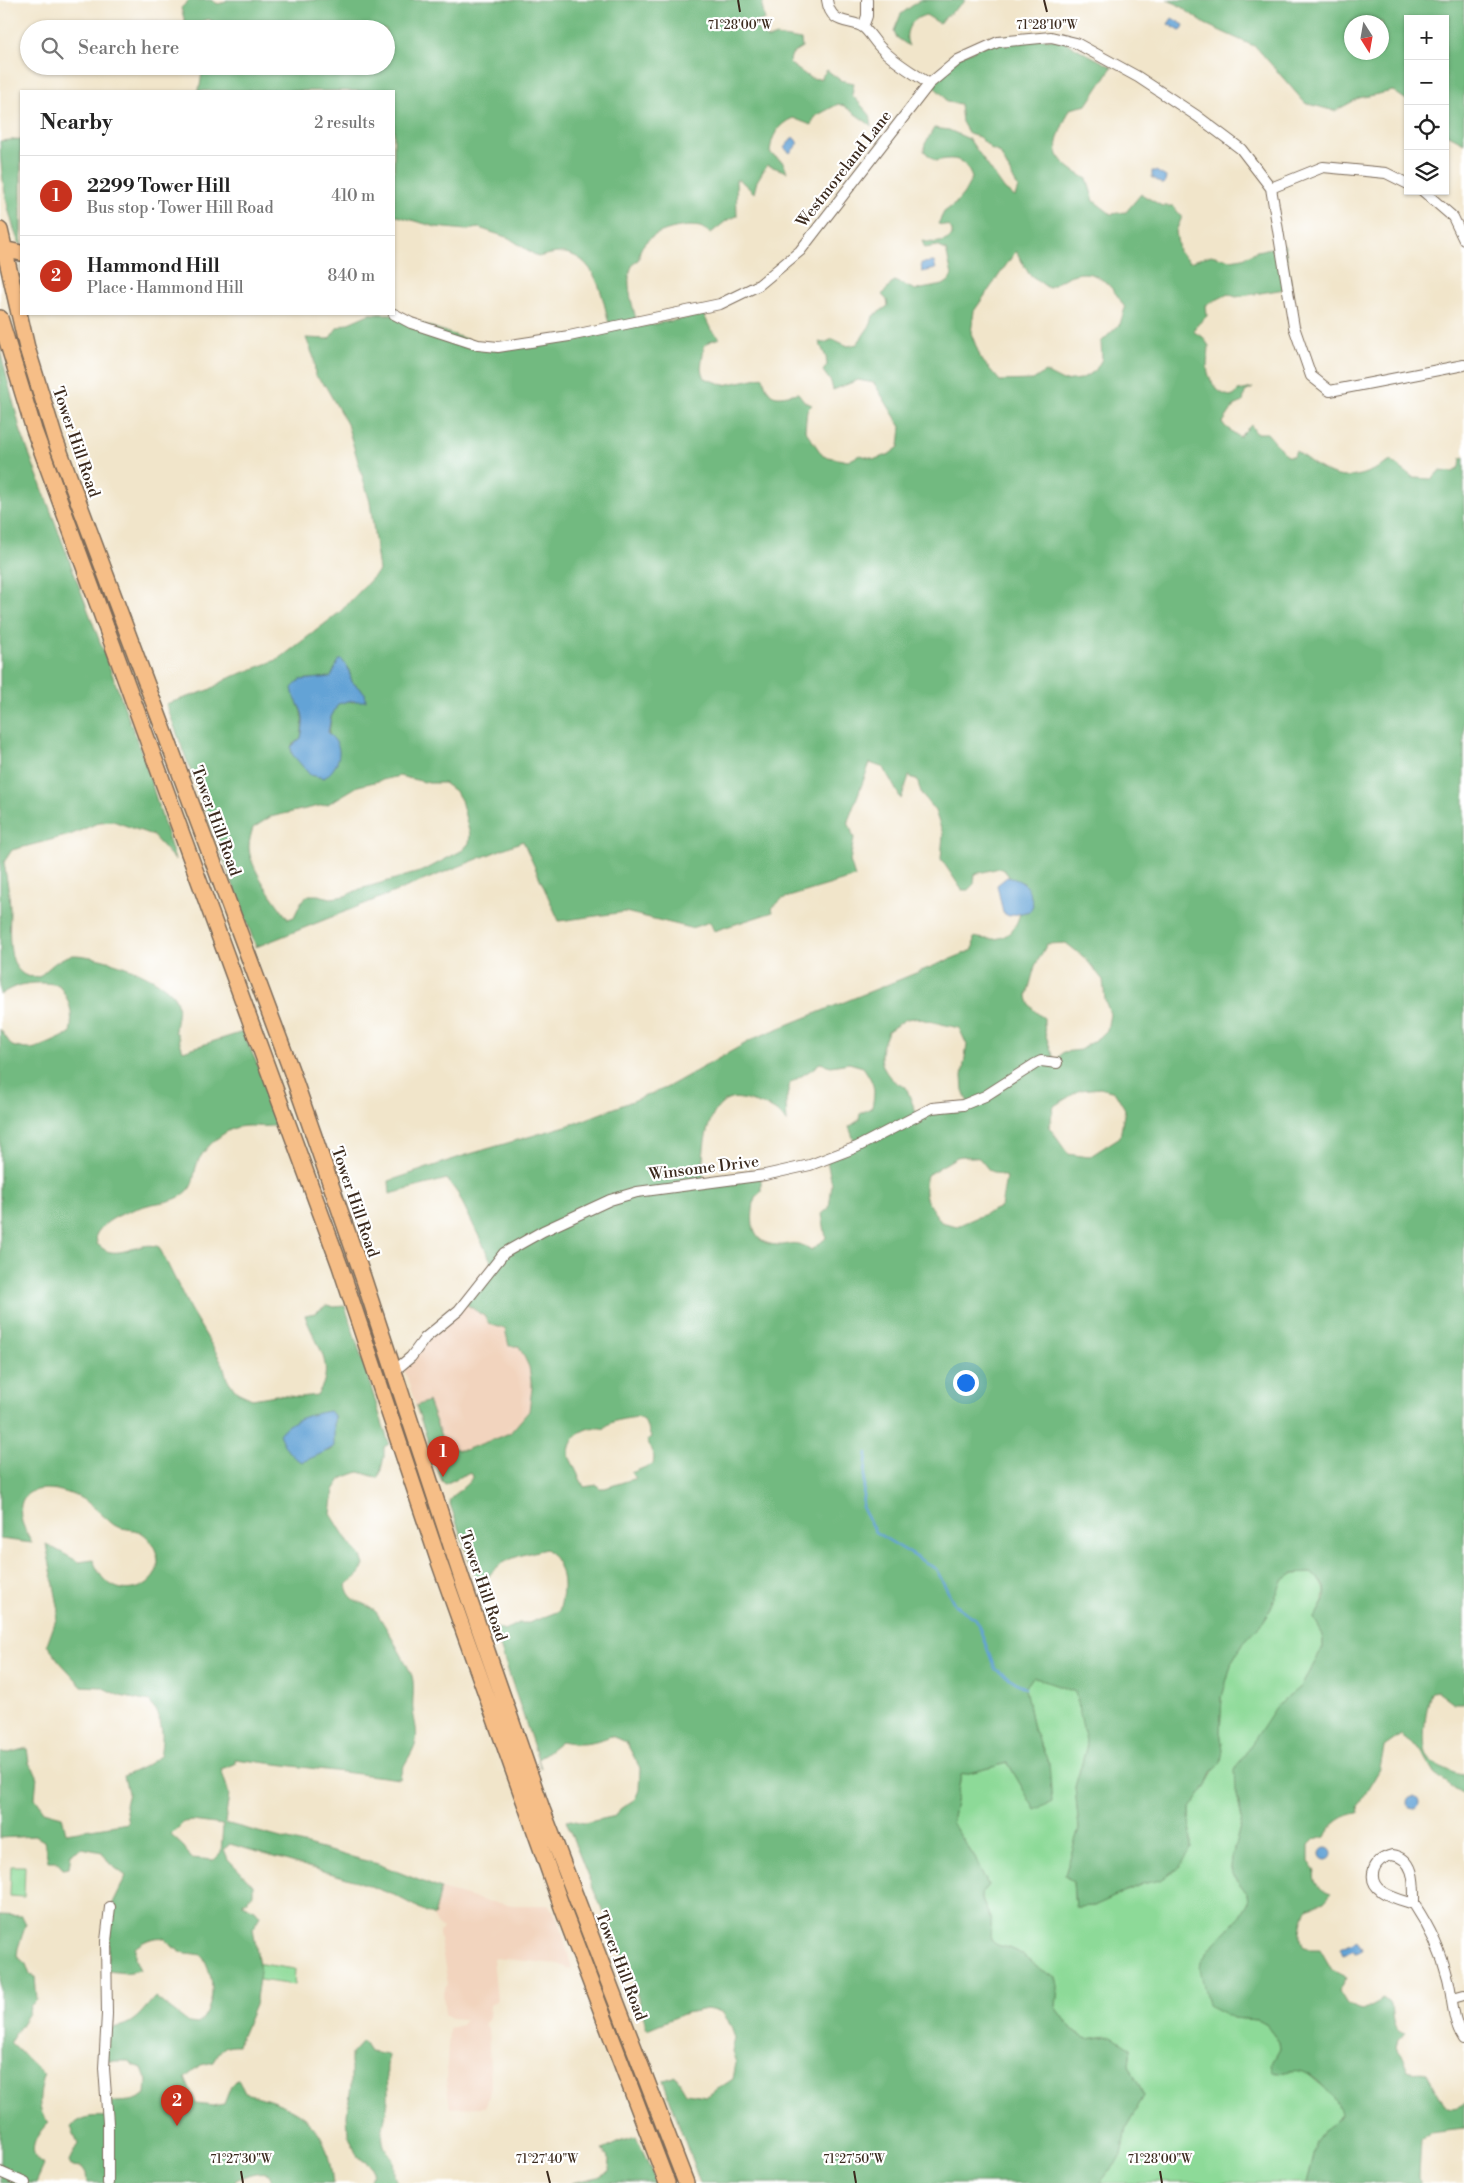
<!DOCTYPE html>
<meta charset="utf-8">
<style>
body{margin:0;font-family:"Libre Bodoni",serif;background:#f6f6f6;color:#222}
.controls{position:absolute;right:15px;top:15px;display:grid;overflow:hidden;border-radius:0px;box-shadow:0 1px 4px #0004}
.controls button{width:45px;height:45px;display:grid;place-items:center;padding:0;border:0;border-bottom:1px solid #e0e0e0;background:#fff;color:#222;font:25px sans-serif}
.compass{position:absolute;left:1344px;top:15px;width:45px;height:45px;border-radius:50%;background:#fff;box-shadow:0 1px 4px #0004;rotate:169deg}
.you{position:absolute;left:965px;top:1382px;width:18px;height:18px;margin:-12px;border:4px solid #fff;border-radius:50%;background:#1a73e8;box-shadow:0 0 0 8px #1a73e833}
.badge{display:grid;place-items:center;width:32px;height:32px;border-radius:50%;background:#c8321e;color:#fff;font-size:16px;font-weight:700}
.pin{position:absolute;translate:-50% -41px;filter:drop-shadow(0 1px 2px #0008)}
.pin::after{content:'';position:absolute;top:26px;width:18px;height:15px;background:inherit;clip-path:polygon(0 0,100% 0,50% 100%)}
.list{margin:0;padding:0;list-style:none}
h2{display:flex;justify-content:space-between;align-items:center;height:65px;margin:0;padding:0 20px;font-size:21px}
h2 small{font-size:16px;font-weight:400;color:#767676}
.list li{display:grid;grid-template-columns:32px 1fr auto;gap:15px;align-items:center;box-sizing:border-box;height:80px;padding:0 20px;border-top:1px solid #e0e0e0}
.list b{display:block;font-size:19px;white-space:nowrap}
.list p{margin:0;font-size:16px;white-space:nowrap;color:#767676}
.list em{font-size:16px;font-style:normal;color:#767676}
.icon{flex:none;width:28px;height:28px;fill:none;stroke:currentColor;stroke-width:2;stroke-linecap:round;stroke-linejoin:round}
.map{position:relative;flex:none;width:1464px;height:2183px;overflow:hidden}
.search{position:absolute;background:#fff;box-shadow:0 1px 4px #0004;left:20px;top:20px;width:375px;height:55px;display:flex;align-items:center;gap:12px;box-sizing:border-box;padding:0 18px;border-radius:28px;color:#767676;font-size:19px}
.panel{position:absolute;background:#fff;box-shadow:0 1px 4px #0004;left:20px;top:90px;width:375px;height:225px;border-radius:0px}
.map>svg:first-child{display:block}
.built{fill:#f2d4be}
.green{fill:#8dda98;stroke:#64825b}
.forest{fill:#72ba80;stroke:#56724f;fill-rule:evenodd}
.water{fill:#64a3d6;stroke:#50667a}
.lines{fill:none;stroke-linecap:round;stroke-linejoin:round}
.stream{stroke:#64a3d6;stroke-width:2.5}
.minor-casing{stroke:#7b6b5a;stroke-width:12}
.highway-casing{stroke:#7b6b5a;stroke-width:18}
.minor{stroke:#fff;stroke-width:10}
.highway{stroke:#f6be87;stroke-width:15}
.ticks{fill:none;stroke:#3b2a1e;stroke-width:2}
.labels{text-anchor:middle;dominant-baseline:central;stroke-width:4.5;stroke-linejoin:round;paint-order:stroke}
.street-label{font-size:16px;fill:#3b2a1e;stroke:#fff}
.ticks-label{font-size:12px;text-anchor:middle;fill:#3b2a1e;stroke:#fff;stroke-width:4.5;stroke-linejoin:round;paint-order:stroke}
</style>
<div class="map">
<svg width="1464" height="2183" viewBox="0 0 1464 2183">
<rect width="100%" height="100%" fill="#fff"/>
<filter id="ink" filterUnits="userSpaceOnUse"><feTurbulence type="fractalNoise" baseFrequency=".02" numOctaves="2"/><feDisplacementMap in="SourceGraphic" scale="10" xChannelSelector="R" yChannelSelector="G"/><feConvolveMatrix kernelMatrix="1 2 1 2 8 2 1 2 1" color-interpolation-filters="sRGB"/></filter>
<filter id="wash" filterUnits="userSpaceOnUse"><feTurbulence type="fractalNoise" baseFrequency=".0096" numOctaves="4" result="noise"/><feDisplacementMap in="SourceGraphic" scale="20" xChannelSelector="R" yChannelSelector="G"/><feGaussianBlur stdDeviation="1.12" result="paint"/><feColorMatrix in="noise" values="0 0 0 0 0 0 0 0 0 0 0 0 0 0 0 0 0 1.4 0 .05"/><feComposite in="paint" operator="in"/></filter>
<g filter="url(#wash)">
<rect width="100%" height="100%" fill="#f1e5ca"/>
<path class="built" d="M466,1304l19,12 4,8 16,5 14,17 10,21 3,21 -3,23 -19,22 -45,17 -7,1 -14,-7 -16,-43 -12,5 -13,-41z
M441,1889l44,12 29,4h35l10,16 13,47 -2,1 -12,-5 -65,-6 4,42 -7,5 -1,14 -5,5 4,4 3,59 -5,20 -36,1 -4,-29 3,-51 13,-3 3,-6 -15,-1 -5,-4 -2,-22 5,-8 -9,-51 4,-5 -6,-4 -4,-7z"/>
<path class="green" d="M1311,1573c22,16 14,25 3,46l9,16v13l-22,39 -25,20 -40,83 6,29 -10,38 -1,12 4,9 12,15 1,9 -8,14 -32,35 25,67 24,2 9,5 13,17 1,7 -9,16 7,8 21,-3 9,4 24,20 8,12 1,8 -16,16 -8,13 -10,40h-207l21,-27 5,-29 18,-31 -15,-31 2,-17 -24,-12 -20,3 -12,-6 -19,-26 2,-21 -2,-9c-19,-7 -27,-20 -42,-27 -7,-4 -16,-2 -22,-9 -4,-6 0,-12 -1,-19 -2,-10 -9,-18 -10,-29l7,-8 -13,-27 -23,-35 9,-48 47,-12 27,46 14,-46 -16,-34 -8,-41 8,-11 43,15 11,53 -12,42 4,41 -14,47 8,7 2,25 19,-1 48,-22 19,-5 30,-30 -1,-41 17,-23 16,-35 -3,-19 2,-34 10,-36 12,-19 23,-25 15,-36 10,-7z
M11,1866h14l-1,31 -14,-1z
M255,1963l40,6 -1,16 -41,-6z"/>
<path class="forest" d="M189,0h22l7,4 8,-2v-2h538l-2,6 3,14 -6,1 -1,10 10,8 8,-3 25,4 1,8 -10,6 -3,9 21,15 10,1 7,-9 13,10 14,3 -2,12 18,20 2,11 -28,-20 -6,-2 -22,12 -5,9 -18,-7c-15,6 -22,19 -23,35l13,9 4,10 -20,-7 -10,16 -3,12 -14,-13h-4l1,36 -11,5 -15,12c-4,-2 -8,-5 -11,-6 -20,-4 -63,7 -61,32 -20,12 -5,49 -1,68l66,-12 7,15 9,8 -10,3 -6,5 -3,22 4,10 19,7 39,-8c6,24 14,20 35,16l7,9 7,3 -5,5 -2,20 18,26 25,5 12,-6 15,4 13,-4 11,-8 2,-20 -27,-44 -16,-3 -25,10 -2,-8 -8,-11 4,-6 -1,-8 -7,-15 5,1 9,-4 15,7 9,-2 14,-20 2,-8 15,-10 -1,-6 -5,-5 12,-14 22,9 27,-5 6,-4 3,-6 -6,-25 -9,-4 -12,2 -3,-7c10,2 22,3 30,-5v-6l-4,-4 -10,-2 6,-12 11,-8 9,-11 8,-15c-8,-21 -17,-21 -37,-17l-11,-10 1,-7 9,-16 15,2 20,9 36,51 10,7 3,-9 -18,-35 -9,-4 -12,-12 -10,-3 -7,-12 -2,-18 -13,-2 -3,-6 -12,-11 24,-27 51,-22 54,4 51,27 -25,38 -17,4c-17,38 -24,47 17,70l7,22 17,13 15,-2 15,-18 21,12h11l9,11 -6,14 3,21 11,10 21,-7 19,5 13,-2 14,-7 28,-6 6,43 -55,9 -8,-3 -22,11 1,11 -12,11 -1,5 9,5 6,9c0,6 -2,14 -2,20 1,14 11,31 27,30l4,-5 15,-3 -8,4 -2,10 -9,4 -12,18 17,13 12,-12 5,8h11l20,23h6l3,-5c39,30 50,35 95,10l23,17 18,1 7,-8 14,1 7,-5 1,-9 3,-1v1246h-10l-16,-12 -6,1c-6,11 -11,52 -5,63 5,9 27,20 37,20v20l-29,-21 -14,-24 -20,-15 -17,12 -4,22 -22,37 1,7c-14,1 -28,10 -33,23l-11,3 -6,6v17l7,8c-3,11 4,21 15,24l-7,8 -16,5c-5,11 -10,28 -5,39l6,3h11l12,21 15,7 -8,14 8,13 16,6 21,-11 7,6c2,13 0,25 14,29l-6,5 -2,7 11,25c7,3 12,0 19,2l18,33c7,3 13,2 19,-3v26l-34,4 -9,5 -2,38 1,7h-113l10,-40 8,-14 16,-14c-2,-15 -26,-41 -41,-44 -9,-2 -18,4 -27,1l-2,-7 9,-16 -1,-7 -13,-17 -9,-5 -24,-2 -25,-13 -8,-36 1,-7 7,-11 32,-35 8,-14 -1,-9 -12,-15 -4,-9 1,-12 10,-38 -6,-29 -1,-21 41,-62 25,-20 22,-39v-13l-9,-16 12,-22 -1,-10 -5,-7 -9,-7 -19,1 -10,7 -15,36 -23,25 -12,19 -10,36 -2,34 3,19 -2,13 -9,8 -5,14 -17,23 1,41 -12,19 -18,12 -19,4 -48,22 -19,1 -2,-25 -8,-7 14,-47 -4,-41 12,-42 -12,-53 -42,-15 -8,11 8,41 16,34 3,39 -17,8 -27,-47 -47,12 -9,48 23,35 13,27 -7,9c1,11 8,18 10,28 1,7 -3,13 1,19 6,7 15,5 22,9 15,7 23,20 42,27l2,9 -2,21 19,26 12,6 25,-3 19,12 -2,17 15,31 -18,31 -5,29 -21,27h-400l-37,-103 13,-4 10,17 21,3 26,-17 3,-16 -4,-12 3,-12 -4,-14 -9,-13 -16,-3 -20,4 -39,16 -17,-58 -39,-87 -25,-63 5,-1 13,3 32,-7 4,-7 15,-10 4,-9 1,-22 -14,-26 -15,-6c-17,7 -32,9 -50,5l-23,18 3,9 -48,-142 11,5 15,-8h10l30,-12c7,-23 6,-46 -13,-62 -17,4 -38,8 -51,20 -6,5 -9,13 -14,19h-2l-30,-87c7,-10 18,-14 24,-25l-3,-4 -25,12 -3,-3 -26,-75 12,-5 16,43 14,6h7l45,-17 19,-22 3,-23 -3,-21 -10,-21h-10l-4,-17 -16,-5 -5,-8 -18,-12 27,-39 -35,-71 -11,-15 -57,15 -1,-13 74,-25 113,-33 90,-35 89,-50 218,-88 1,-13c25,6 40,0 46,-24l10,-2 -6,-28 -14,-5 -5,-7 -6,-3 -24,6 -1,10 -6,6h-6l-21,-31 2,-25 -8,-23 -13,-16 -5,-15 -8,-4 -8,23 -17,-31 -14,-5 -22,58 6,17 -4,23 5,16 -73,22 -10,9 1,4 -53,17 -6,2 -4,-9 -19,6 -66,-16 -66,9 -36,-80 -267,106 -90,-243 43,-14 18,-11 52,-20 61,-47 39,-41 -9,-69 -23,-78 -21,-37 -11,-12 -1,-17 -8,-20 23,1 8,-11 32,-14h25l104,36 78,-11 35,-8c-8,-27 -11,-72 -46,-78 -8,-1 -19,2 -27,4l-29,-19 -30,-10 -13,2 -30,-3 -42,-12v-124h-197l3,-5 2,-14 -4,-6h188v-37h-170l-2,-7 -6,-3 -6,2 -4,8h-11l-6,-21zM1016,251l13,23 19,14c6,-3 11,-7 17,-10 29,-15 47,7 60,30l-5,16 -19,18 1,17 -7,12 -14,8 -18,2 -18,-9 -12,8 -33,1 -19,-22 -10,-26 3,-22zM339,661l9,7 4,14 13,11 -11,9 -6,-1 -10,3 -7,13 -2,17 -38,12 10,-8c3,-20 2,-26 -8,-44l7,-14 31,-3zM399,776l30,7h15l12,9 5,8 9,35 -1,8 -6,7 -40,21 -63,18 -15,7 -14,2 -13,-3h-9l-8,7 -7,15 -6,2c-12,-17 -39,-51 -39,-72 0,-6 2,-13 4,-19l17,-11 58,-13 30,-18zM1066,943l19,15 18,22 2,20 5,14 -3,16 -5,5 -22,15 -17,2 -8,10c-5,-18 -12,-27 -11,-44 -8,-5 -17,-13 -17,-23l8,-29 12,-22zM916,1018l43,10 8,17 -5,31 1,14 5,13 -51,12 -11,-28c-13,-3 -26,-18 -25,-33 0,-7 5,-16 7,-23l18,-12zM820,1063l11,3 18,-3 14,4c11,16 13,21 9,40l-12,7 -1,6 -10,7 8,21 -30,13 5,23 -3,24 -7,6 4,24 -14,12c-4,-2 -9,-5 -14,-6 -7,-2 -13,2 -20,1 -30,-1 -27,-26 -23,-48l6,-5v-16l-57,6c-3,-23 0,-74 26,-83 6,-2 17,1 23,3 19,6 22,5 34,21l-1,-22 4,-18c11,-7 21,-12 30,-20zM1100,1088l15,4 10,17 -5,28 -31,20 -21,-3 -19,-27 5,-21 26,-16zM962,1156l17,2 10,12 17,7 -5,30 -44,19 -16,-4c-13,-20 -20,-22 -14,-47l30,-18zM637,1417l7,3 7,17 -4,3 7,17 -1,7 -22,9 5,5 -31,10h-5l-3,-3 -13,2 -15,-31c-1,-19 17,-33 35,-27 6,-10 23,-10 33,-12z
M920,0h46l-27,23 -13,-8c-14,3 -24,17 -17,31l-13,-9 -2,-6 7,-17z
M1167,0h297v143l-19,-10v-114h-37v82l-15,-10 -34,7 -24,13 -30,-8 -49,-56 -51,-23 -28,-20zM1352,22h30v30h-30z
M21,139v110c-13,-33 -21,-72 -21,-108z
M0,351l21,81 123,327 31,101 -23,-25 -39,-14 -13,1 -30,13 -58,15 -8,12c2,16 6,31 6,47 0,18 -5,59 17,67 3,1 9,0 12,1 10,-9 21,-21 35,-22 25,0 88,21 101,43 6,11 0,23 0,34l2,1 6,18 60,-19 25,57 12,35c-15,6 -32,-2 -48,5 -13,6 -30,21 -35,35 -4,11 -2,23 -13,30 -10,8 -24,8 -36,11 -17,5 -43,13 -52,30l1,9c3,2 7,6 10,7 17,6 36,-11 52,-4l31,62 33,55 4,15 10,13 15,7 24,-4 24,2 17,-2c2,-4 6,-9 7,-14 7,-24 -13,-45 -19,-66l10,-2 12,-8 7,2 11,-1 44,138 -5,3v10l-5,21 -20,-6 -17,6 -8,12 -3,24 18,29 12,13 3,9 -4,9 -14,11c4,20 18,15 30,27 5,6 34,57 36,64 3,11 0,23 1,34 1,10 5,21 3,31 -3,14 -15,24 -16,38l-165,-20v5l-14,5 8,25 -4,29 153,41 63,25 -7,27 -40,-21 -37,-14 -127,-37 -6,5 4,10 25,26v9l-11,10 13,6 5,6 -7,12 7,44 -5,33 -17,40c-14,-1 -19,5 -24,17l-13,3 -16,13 11,26 17,2 11,-2 7,-18 7,-7 7,14c34,9 68,19 81,56 4,11 5,23 7,34h-60l-4,-9c-11,-4 -22,1 -33,6l-1,3h-148l-1,-10 -4,-6 -11,-1 -2,-4 9,-19 -7,-16c11,-11 21,-11 36,-10l1,-14c15,-3 26,1 38,-9l1,-13 -5,-13 -10,-3 -3,-4h-23l2,-33c25,-1 31,-13 47,-31l34,26 9,1c19,-19 17,-47 4,-69l-23,-3 -1,-2 -7,-4 -6,-8c-11,-2 -22,3 -30,10v11l5,11 -14,3 -19,-2 5,-66 14,-29 -16,-12 -8,-12 -20,-4 -11,6 -2,14 -6,1 -7,-8h-8l-4,-20 -9,-5 -35,2v-86l5,2 22,-6 2,15 8,12 -2,23 9,13 18,5 4,17 62,-10 -3,-18 3,-12 -4,-17 19,-9 17,-11c4,-24 3,-34 -10,-54l-30,-6 -19,-9 -19,-1 -23,-25 -12,-16 12,-34 -13,-67 33,18 14,-2c4,9 8,19 17,24 18,13 47,2 48,-21 0,-10 -5,-20 -12,-27 -9,-9 -23,-5 -32,-11 -14,-11 -26,-26 -43,-31 -25,-9 -58,-9 -49,28 2,7 7,14 10,21l-32,-4v-510l12,17c5,1 11,3 16,3 9,1 33,-11 42,-16 4,-20 0,-32 -11,-48 -20,-4 -42,-3 -59,10zM334,1416l-3,34 -12,3 -16,9zM192,1821l31,4 -2,28 -7,7 -23,-2 -7,-11 -13,-12 13,-13z
M0,1915l22,1 4,8 -8,24 -1,8 9,8 4,11 5,2 2,23 -7,6 -1,7 -19,29 34,33c-3,16 -10,35 5,47 -13,12 -25,33 -5,43l-8,18h-36z
M363,2041l7,11 19,3c-5,17 0,26 -1,43 0,15 -10,34 -3,50 3,5 6,7 8,13 2,9 -1,14 5,22h-29l4,-11 -1,-5 -15,-11 -9,-22 -1,-20 4,-28v-32z
M636,2137l21,46h-85l26,-6 11,-6 1,-12 -8,-9 17,-8z"/>
<path class="water" d="M1172,18l12,7 -2,5 -2,1 -12,-7z
M793,137l6,6 -9,10 -6,-5z
M1152,171h4l10,6 -1,6 -3,1 -10,-7z
M934,262l2,7 -14,3 -1,-9z
M339,660h3l6,8 4,14 13,11 1,8h-18l-10,3 -7,13 -3,16c3,3 6,6 8,9 8,12 -1,29 -12,36l-14,-3 -18,-21 -1,-7 10,-9c2,-10 4,-21 -1,-30 -3,-7 -7,-12 -8,-20l8,-8 31,-3z
M1007,877c19,4 22,10 26,28l-3,6 -21,5 -6,-3 -6,-28z
M329,1411l5,4v31c-4,5 -24,12 -31,16 -13,-4 -19,-16 -24,-28 11,-15 32,-20 50,-23z
M1407 1803a6 6 0 1 1 12 0a6 6 0 1 1-12 0Z
M1320 1854a6 6 0 1 1 12 0a6 6 0 1 1-12 0Z
M1357,1940l5,9 -2,3 -5,1 -2,-3 -9,5 -3,-7z"/>
<g class="lines">
<path class="stream" d="M867,1453l-5,54 13,25 61,37 19,36 21,14 19,50 30,19"/>
</g>
</g>
<g filter="url(#ink)">
<g class="lines">
<g class="minor-casing">
<path id="minor" d="M827,0c4,28 25,18 37,28 7,6 11,15 18,21 13,14 32,24 47,35
M863,27l4,-11v-16
M1408,184l-22,-11 -63,-6 -52,21 23,139 17,49 19,15 134,-26
M1423,191l30,26 11,23
M394,314l17,9 67,22 20,2 71,-11 151,-32 39,-19 41,-34 129,-167 29,-24 40,-18 53,-5 25,6 62,34 59,39 44,33 30,39
M394,1371l17,-14 14,-19 34,-28 45,-57 39,-22 67,-31 27,-8 128,-17 45,-10 47,-18 75,-39 31,-3 22,-9 50,-32 6,-3 16,2
M1392,1855c24,3 22,30 22,49 -15,-5 -48,-11 -40,-35 3,-8 10,-12 18,-14z
M1414,1904c16,24 27,47 34,75 5,20 4,42 16,60
M1453,1998l11,-3
M0,2172l25,11
M108,2183v-60l-4,-55 3,-54 -1,-73 4,-34"/>
</g>
<g class="highway-casing">
<path id="highway" d="M0,230l27,118 28,91 236,631 72,207 99,302 80,230 144,374
M3,249l18,4
M0,318l34,112 306,836 98,293 125,351 104,273"/>
</g>
<use href="#minor" class="minor"/>
<use href="#highway" class="highway"/>
</g>
</g>
<path class="ticks" d="M738,0l2,12M1044,0l3,12M241,2171l2,12M547,2171l3,12M854,2171l2,12M1160,2171l2,12"/>
<g class="labels">
<g class="street-label">
<text transform="translate(844 169) rotate(-52)">Westmoreland Lane</text>
<text transform="translate(76 442) rotate(71)">Tower Hill Road</text>
<text transform="translate(216 821) rotate(70)">Tower Hill Road</text>
<text transform="translate(704 1168) rotate(-7)">Winsome Drive</text>
<text transform="translate(355 1202) rotate(71)">Tower Hill Road</text>
<text transform="translate(483 1586) rotate(71)">Tower Hill Road</text>
<text transform="translate(621 1966) rotate(69)">Tower Hill Road</text>
</g>
</g>
<g class="ticks-label">
<text x="740" y="29">71°28'00"W</text>
<text x="1047" y="29">71°28'10"W</text>
<text x="241" y="2163">71°27'30"W</text>
<text x="547" y="2163">71°27'40"W</text>
<text x="854" y="2163">71°27'50"W</text>
<text x="1160" y="2163">71°28'00"W</text>
</g>
</svg>
<div class="controls">
<button>+</button>
<button>−</button>
<button><svg class="icon" aria-label="locate" viewBox="0 0 24 24"><circle cx="12" cy="12" r="6"/><path d="M12 2v4M12 18v4M2 12h4M18 12h4"/></svg></button>
<button><svg class="icon" aria-label="layers" viewBox="0 0 24 24"><path d="M12 4l9 5-9 5-9-5zM3 14l9 5 9-5"/></svg></button>
</div>
<svg class="compass" viewBox="-18 -18 36 36"><path d="M0-13l5 13h-10z" fill="#e53935"/><path d="M0 13l5-13h-10z" fill="#767676"/></svg>
<div class="you"></div>
<div class="pin badge" style="left:443px;top:1477px">1</div>
<div class="pin badge" style="left:177px;top:2126px">2</div>
<div class="search"><svg class="icon" aria-label="search" viewBox="0 0 24 24"><circle cx="10" cy="10" r="6"/><path d="M15 15l6 6"/></svg>Search here</div>
<section class="panel">
<h2>Nearby<small>2 results</small></h2>
<ul class="list">
<li><span class="badge">1</span><div><b>2299 Tower Hill</b><p>Bus stop · Tower Hill Road</p></div><em>410 m</em></li>
<li><span class="badge">2</span><div><b>Hammond Hill</b><p>Place · Hammond Hill</p></div><em>840 m</em></li>
</ul>
</section>
</div>
